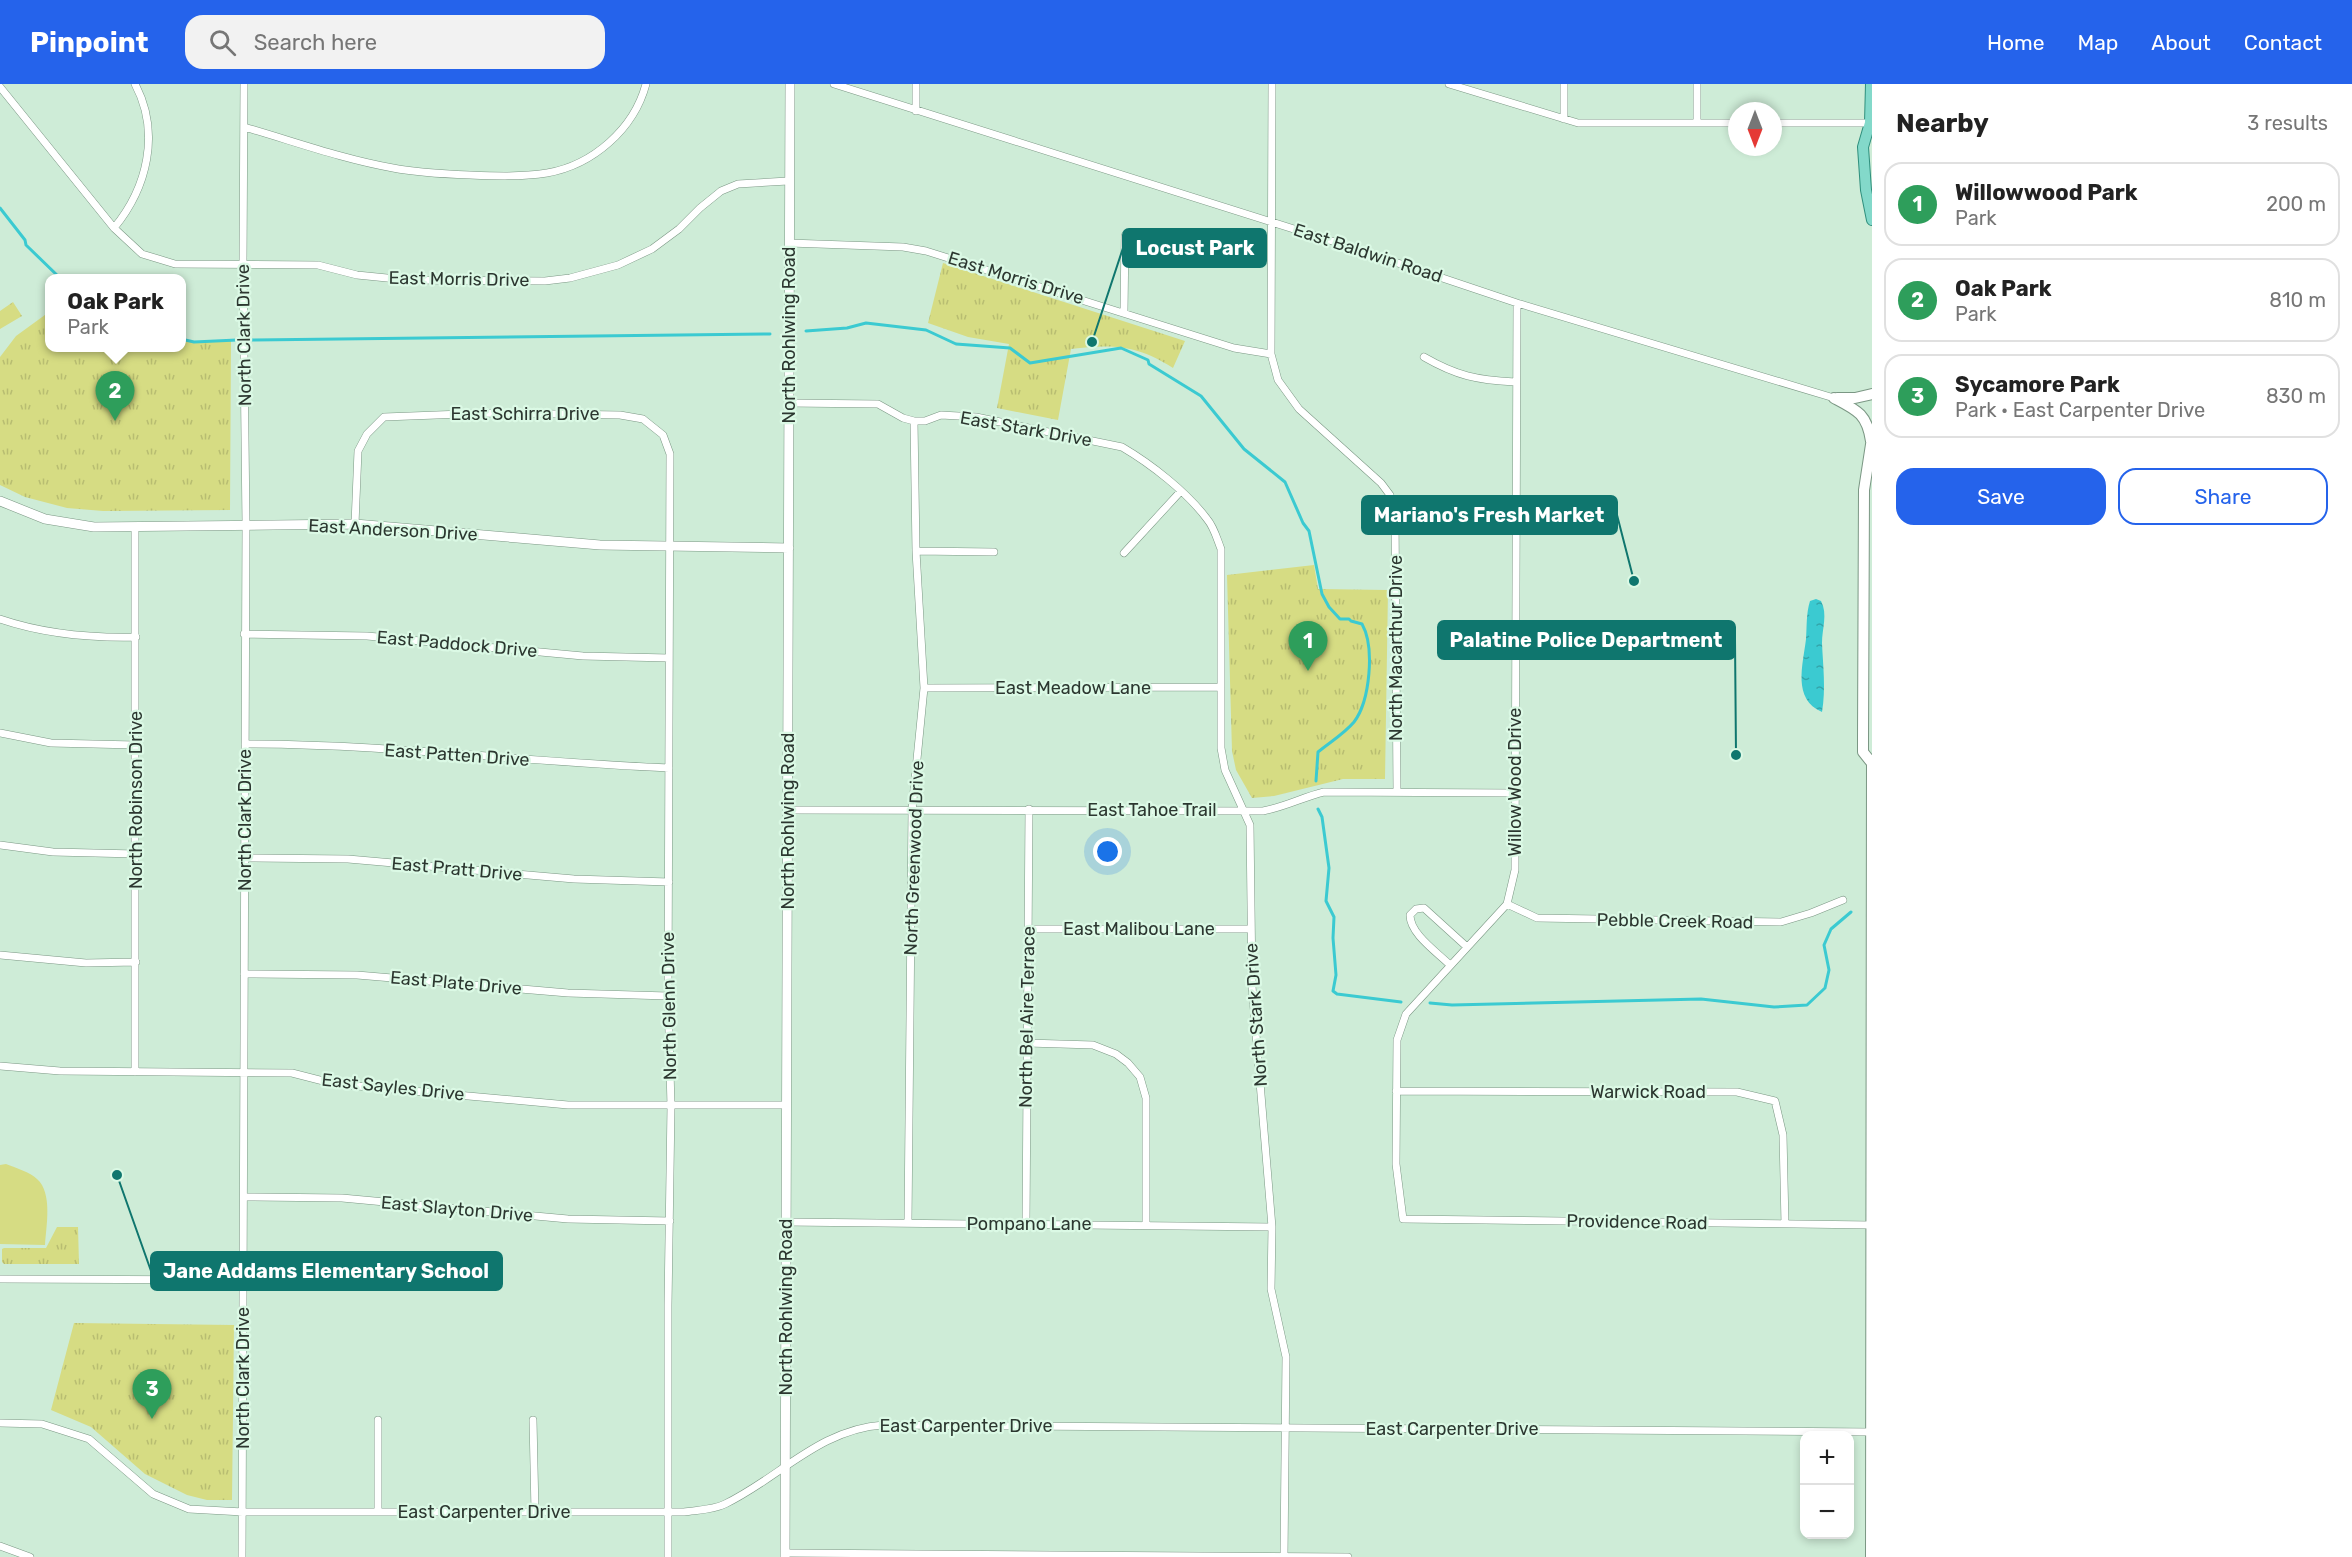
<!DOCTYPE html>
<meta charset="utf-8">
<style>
body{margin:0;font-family:Rubik,sans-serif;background:#f2f2f2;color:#222}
.controls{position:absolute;right:18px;bottom:18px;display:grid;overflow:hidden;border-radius:12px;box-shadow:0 3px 9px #0003}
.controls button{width:54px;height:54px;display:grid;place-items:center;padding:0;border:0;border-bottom:2px solid #e0e0e0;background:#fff;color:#222;font:30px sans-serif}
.compass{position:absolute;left:1728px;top:18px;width:54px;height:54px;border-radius:50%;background:#fff;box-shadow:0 3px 9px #0003;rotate:180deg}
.you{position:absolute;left:1108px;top:768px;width:21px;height:21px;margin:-15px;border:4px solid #fff;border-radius:50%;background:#1a73e8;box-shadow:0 0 0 9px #1a73e833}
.badge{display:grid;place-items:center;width:39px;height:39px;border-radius:50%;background:#2563eb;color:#fff;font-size:20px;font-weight:700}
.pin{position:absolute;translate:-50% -50px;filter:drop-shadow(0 2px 3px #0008)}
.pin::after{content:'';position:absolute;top:32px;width:21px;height:18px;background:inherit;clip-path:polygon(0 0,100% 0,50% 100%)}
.popup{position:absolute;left:45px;top:190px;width:141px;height:78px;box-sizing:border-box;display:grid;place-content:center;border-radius:12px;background:#fff;filter:drop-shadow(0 2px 4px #0005);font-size:20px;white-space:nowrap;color:#767676}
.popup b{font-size:22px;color:#222}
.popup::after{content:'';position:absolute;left:50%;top:100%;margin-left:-12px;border:12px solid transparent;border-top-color:#fff}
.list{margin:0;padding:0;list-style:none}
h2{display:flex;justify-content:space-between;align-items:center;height:78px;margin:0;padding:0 24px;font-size:26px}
h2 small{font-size:20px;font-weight:400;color:#767676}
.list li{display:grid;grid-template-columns:39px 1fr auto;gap:18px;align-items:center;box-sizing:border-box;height:84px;margin:0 12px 12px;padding:0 12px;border:2px solid #e0e0e0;border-radius:18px}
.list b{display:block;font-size:22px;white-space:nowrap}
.list p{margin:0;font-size:20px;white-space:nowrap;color:#767676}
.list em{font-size:20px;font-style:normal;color:#767676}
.actions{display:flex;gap:12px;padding:18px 24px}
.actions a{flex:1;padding:14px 0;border:2px solid #2563eb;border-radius:18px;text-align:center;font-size:21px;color:#2563eb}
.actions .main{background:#2563eb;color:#fff}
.icon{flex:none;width:33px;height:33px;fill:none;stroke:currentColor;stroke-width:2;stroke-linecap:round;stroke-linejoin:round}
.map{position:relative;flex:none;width:1872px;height:1473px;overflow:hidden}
header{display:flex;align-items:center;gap:36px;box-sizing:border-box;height:84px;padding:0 30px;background:#2563eb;color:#fff}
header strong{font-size:28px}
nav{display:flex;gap:33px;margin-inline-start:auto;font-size:21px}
.search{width:420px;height:54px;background:#f2f2f2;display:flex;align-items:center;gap:15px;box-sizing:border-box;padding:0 21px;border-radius:18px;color:#767676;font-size:22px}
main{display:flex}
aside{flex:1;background:#fff}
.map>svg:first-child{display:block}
.green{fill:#d6dc83}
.park{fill:url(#park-tufts)}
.water{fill:url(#water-ripples)}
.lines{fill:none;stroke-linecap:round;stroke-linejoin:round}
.stream{stroke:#3bcad1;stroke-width:3}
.minor-casing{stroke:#7b9784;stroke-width:8}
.tertiary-casing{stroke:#7b9784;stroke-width:10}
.secondary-casing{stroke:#7b9784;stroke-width:12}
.primary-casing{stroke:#2f8f7d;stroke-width:12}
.minor{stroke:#fff;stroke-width:7}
.tertiary{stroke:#fff;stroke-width:9}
.secondary{stroke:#fff;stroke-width:10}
.primary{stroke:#83d9ca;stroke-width:10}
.labels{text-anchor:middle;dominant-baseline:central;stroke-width:4.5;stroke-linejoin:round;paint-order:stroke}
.street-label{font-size:18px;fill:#2c3730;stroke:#dbf9e5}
.leader{fill:none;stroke:#0f766e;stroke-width:2}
.callout-dot{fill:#0f766e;stroke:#dbf9e5;stroke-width:2}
.callout{fill:#0f766e;stroke:#0f766e;stroke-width:2}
.callout-label{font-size:20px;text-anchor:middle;font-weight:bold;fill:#fff}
</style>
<header>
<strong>Pinpoint</strong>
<div class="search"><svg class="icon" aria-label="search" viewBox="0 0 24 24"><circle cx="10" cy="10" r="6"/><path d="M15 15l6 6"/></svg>Search here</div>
<nav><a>Home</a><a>Map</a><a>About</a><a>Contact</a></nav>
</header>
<main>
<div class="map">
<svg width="1872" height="1473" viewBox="0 0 1872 1473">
<defs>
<pattern id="park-tufts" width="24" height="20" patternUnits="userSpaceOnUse" patternTransform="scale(1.5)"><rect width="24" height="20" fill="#d6dc83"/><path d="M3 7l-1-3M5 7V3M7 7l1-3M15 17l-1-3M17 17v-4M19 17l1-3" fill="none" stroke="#b8bd71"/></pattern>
<pattern id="water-ripples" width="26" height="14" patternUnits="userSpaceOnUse" patternTransform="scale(1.5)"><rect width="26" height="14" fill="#3bcad1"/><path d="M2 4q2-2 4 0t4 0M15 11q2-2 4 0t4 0" fill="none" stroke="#32a5aa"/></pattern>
</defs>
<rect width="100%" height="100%" fill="#ceecd7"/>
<path class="green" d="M6,1080c10,4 24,8 31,15 16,14 9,48 8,66l-45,-1v-79z"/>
<path class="park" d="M943,179l242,78 -12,27c-36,-23 -60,-24 -102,-19l-13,71 -61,-12 12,-64 -41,-7 -40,-14z
M13,218l9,14 -22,13v-18z
M49,228v36h132v-9l13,3 37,-2 -1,170 -127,1 -36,-3 -42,-11 -25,-12v-128l16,-21z
M1314,481l4,24 70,1 -3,189h-42l-69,17 -22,2 -16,-28 -4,-19 -5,-176z
M57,1143h21l1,37h-75l-2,-2v-13l2,-1h42z
M74,1239l160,2 -2,175h-25l-20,-5 -42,-21 -54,-47 -40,-17z"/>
<path class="water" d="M1816,515l5,2c7,13 1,28 1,42 1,23 4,46 0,69 -30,-13 -19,-47 -16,-73 1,-13 0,-25 4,-38z"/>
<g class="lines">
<path class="stream" d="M0,124l25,32 1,5 34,33
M806,247l41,-3 19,-5 60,7 30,14 54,4 20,15 91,-15 27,12 1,4 52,32 43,53 41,33 18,41 6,8 13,63 7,13 11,12h9l2,2 11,3c13,23 8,77 -8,98 -10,12 -24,20 -36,30l-2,29
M181,255l13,3 43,-2
M251,256l519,-6
M1318,725l4,8 7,51 -3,33 8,16 -1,21 3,37 -3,16 4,3 64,8
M1430,919l22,2 249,-6 73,8 33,-2 18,-17 4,-18 -5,-25 7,-16 20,-17"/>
<g class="minor-casing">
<path id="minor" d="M834,0l501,158 182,61 317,95
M1272,0l-1,270 7,26 21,29 82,74 9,12 5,18 2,279
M1449,0l129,39h159
M0,3l114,141 28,26 33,10 143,1 39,10 50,5 138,1 25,-3 48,-13 34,-16 27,-20 21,-21 21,-17 17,-7 50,-3
M916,27v-27
M1564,35v-35
M1697,39v-39
M1773,39h97
M244,43c49,14 98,32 149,41 25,5 51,6 77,7 25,1 51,2 77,-2 46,-8 87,-44 99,-89
M114,144c33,-40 47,-95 21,-144
M789,159l114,4 23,4 308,97 37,6
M1517,219l-2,567 -8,34 -101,110 -9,26 -1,124 7,55 468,6
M1124,228l1,-76
M1424,273c33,19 53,23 91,25
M789,319l89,1 25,14 11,3h11l16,-6 35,2 146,30c29,17 65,45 85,72 7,8 10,20 14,30v199l4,22 25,55 2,161 20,241 -1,62 15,68 -2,200
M355,440l3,-73 9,-17 17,-17 105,-4 131,2 23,4 20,16 7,19 -2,542 3,110 -3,199v252
M135,443v545
M916,467l78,1
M1124,469l56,-61
M0,535c44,15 89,19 136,18
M244,550l123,2 216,20 86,2
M924,604l297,-1
M0,649l51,10 84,2
M245,660c141,0 282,18 424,24
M787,726l476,1c22,-4 40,-14 61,-19l190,1
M0,761l53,7 83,2
M245,774l103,1 226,20 95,3
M1507,820l30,14 244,4 30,-9 32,-13
M1028,845h222
M0,871l86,8 50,-1
M1450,881c-13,-13 -40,-31 -40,-50l6,-6 8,-1 43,39
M244,890l113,1 211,18 100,3
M1027,959l66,2 23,9 12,9 12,14 6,21v127
M0,982l60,5 232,2 43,11 233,21h218
M1396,1007l341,1 38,9 8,34 2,89
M244,1113l98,1 226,21 102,2
M786,1138l486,5
M908,1139l4,-413 12,-122 -8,-137 -2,-130
M1026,1140l3,-415
M0,1195l243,1
M378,1336v92
M533,1336l2,92
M0,1339l42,1 47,15 64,55 36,15 54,3h441c13,-2 29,-2 41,-8 54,-26 95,-75 158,-79l989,7
M0,1462l30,11
M785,1469l563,4
M242,1473l4,-1033 -3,-260 1,-180"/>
</g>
<g class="tertiary-casing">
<path id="tertiary" d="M0,417l45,18 49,8 261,-3 245,21 189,3
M785,1473l5,-1473"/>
</g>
<g class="secondary-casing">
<path id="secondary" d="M1834,314c23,12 33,16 37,43
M1837,314h18l17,-4
M1871,678l-8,-10v-12l1,-250 8,-52
M1871,1473l1,-796"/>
</g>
<g class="primary-casing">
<path id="primary" d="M1871,0l-1,39 -7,24 3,43 6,30"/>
</g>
<use href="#minor" class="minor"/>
<use href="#tertiary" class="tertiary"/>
<use href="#secondary" class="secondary"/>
<use href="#primary" class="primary"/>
</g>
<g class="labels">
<g class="street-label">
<text transform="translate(1368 169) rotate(18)">East Baldwin Road</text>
<text transform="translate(1016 194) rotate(17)">East Morris Drive</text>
<text transform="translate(459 195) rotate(1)">East Morris Drive</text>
<text transform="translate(244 251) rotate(-91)">North Clark Drive</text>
<text transform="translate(789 251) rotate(-90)">North Rohlwing Road</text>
<text x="525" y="330">East Schirra Drive</text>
<text transform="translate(1026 345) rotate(10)">East Stark Drive</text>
<text transform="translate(393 446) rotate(3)">East Anderson Drive</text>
<text transform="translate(457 560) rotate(5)">East Paddock Drive</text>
<text transform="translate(1396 564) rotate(-90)">North Macarthur Drive</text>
<text x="1073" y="604">East Meadow Lane</text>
<text transform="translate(457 671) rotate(4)">East Patten Drive</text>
<text transform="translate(1515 698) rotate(-90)">Willow Wood Drive</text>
<text transform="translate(136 716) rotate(-90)">North Robinson Drive</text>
<text x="1152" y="726">East Tahoe Trail</text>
<text transform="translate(245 736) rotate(-90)">North Clark Drive</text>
<text transform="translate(788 737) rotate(-90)">North Rohlwing Road</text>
<text transform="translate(914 774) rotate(-88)">North Greenwood Drive</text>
<text transform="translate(457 785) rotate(5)">East Pratt Drive</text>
<text transform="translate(1675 837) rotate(1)">Pebble Creek Road</text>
<text x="1139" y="845">East Malibou Lane</text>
<text transform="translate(456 899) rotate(5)">East Plate Drive</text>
<text transform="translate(669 922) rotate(-91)">North Glenn Drive</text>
<text transform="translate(1256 931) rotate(-94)">North Stark Drive</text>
<text transform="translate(1027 933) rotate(-89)">North Bel Aire Terrace</text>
<text transform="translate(393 1003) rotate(6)">East Sayles Drive</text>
<text x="1648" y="1008">Warwick Road</text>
<text transform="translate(457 1125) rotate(5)">East Slayton Drive</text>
<text transform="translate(1637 1138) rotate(1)">Providence Road</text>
<text x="1029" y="1140">Pompano Lane</text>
<text transform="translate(786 1223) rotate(-90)">North Rohlwing Road</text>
<text transform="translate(243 1294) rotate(-90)">North Clark Drive</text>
<text x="966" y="1342">East Carpenter Drive</text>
<text x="1452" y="1345">East Carpenter Drive</text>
<text x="484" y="1428">East Carpenter Drive</text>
</g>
</g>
<path class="leader" d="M1092 258L1123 164M1634 497L1617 431M1736 671L1735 556M117 1091L151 1187"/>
<g class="callout-dot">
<circle cx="1092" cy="258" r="6"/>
<circle cx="1634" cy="497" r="6"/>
<circle cx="1736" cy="671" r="6"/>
<circle cx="117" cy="1091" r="6"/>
</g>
<g class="callout">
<rect x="1123" y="145" width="143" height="38" rx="6"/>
<rect x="1362" y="412" width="255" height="38" rx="6"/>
<rect x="1438" y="537" width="297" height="38" rx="6"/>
<rect x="151" y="1168" width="351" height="38" rx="6"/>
</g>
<g class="callout-label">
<text x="1195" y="171">Locust Park</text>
<text x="1489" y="438">Mariano's Fresh Market</text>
<text x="1586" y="563">Palatine Police Department</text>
<text x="326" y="1194">Jane Addams Elementary School</text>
</g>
</svg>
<div class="controls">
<button>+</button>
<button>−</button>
</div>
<svg class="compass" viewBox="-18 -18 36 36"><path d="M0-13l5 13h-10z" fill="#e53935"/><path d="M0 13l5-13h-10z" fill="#767676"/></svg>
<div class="you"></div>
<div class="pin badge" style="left:1308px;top:587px;background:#2e9e5b">1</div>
<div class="pin badge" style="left:115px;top:337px;background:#2e9e5b">2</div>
<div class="popup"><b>Oak Park</b>Park</div>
<div class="pin badge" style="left:152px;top:1335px;background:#2e9e5b">3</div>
</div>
<aside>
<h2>Nearby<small>3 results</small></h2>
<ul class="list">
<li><span class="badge" style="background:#2e9e5b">1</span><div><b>Willowwood Park</b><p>Park</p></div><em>200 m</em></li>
<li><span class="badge" style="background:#2e9e5b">2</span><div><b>Oak Park</b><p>Park</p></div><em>810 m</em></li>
<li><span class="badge" style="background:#2e9e5b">3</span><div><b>Sycamore Park</b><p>Park · East Carpenter Drive</p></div><em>830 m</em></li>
</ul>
<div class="actions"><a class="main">Save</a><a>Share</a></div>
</aside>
</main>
